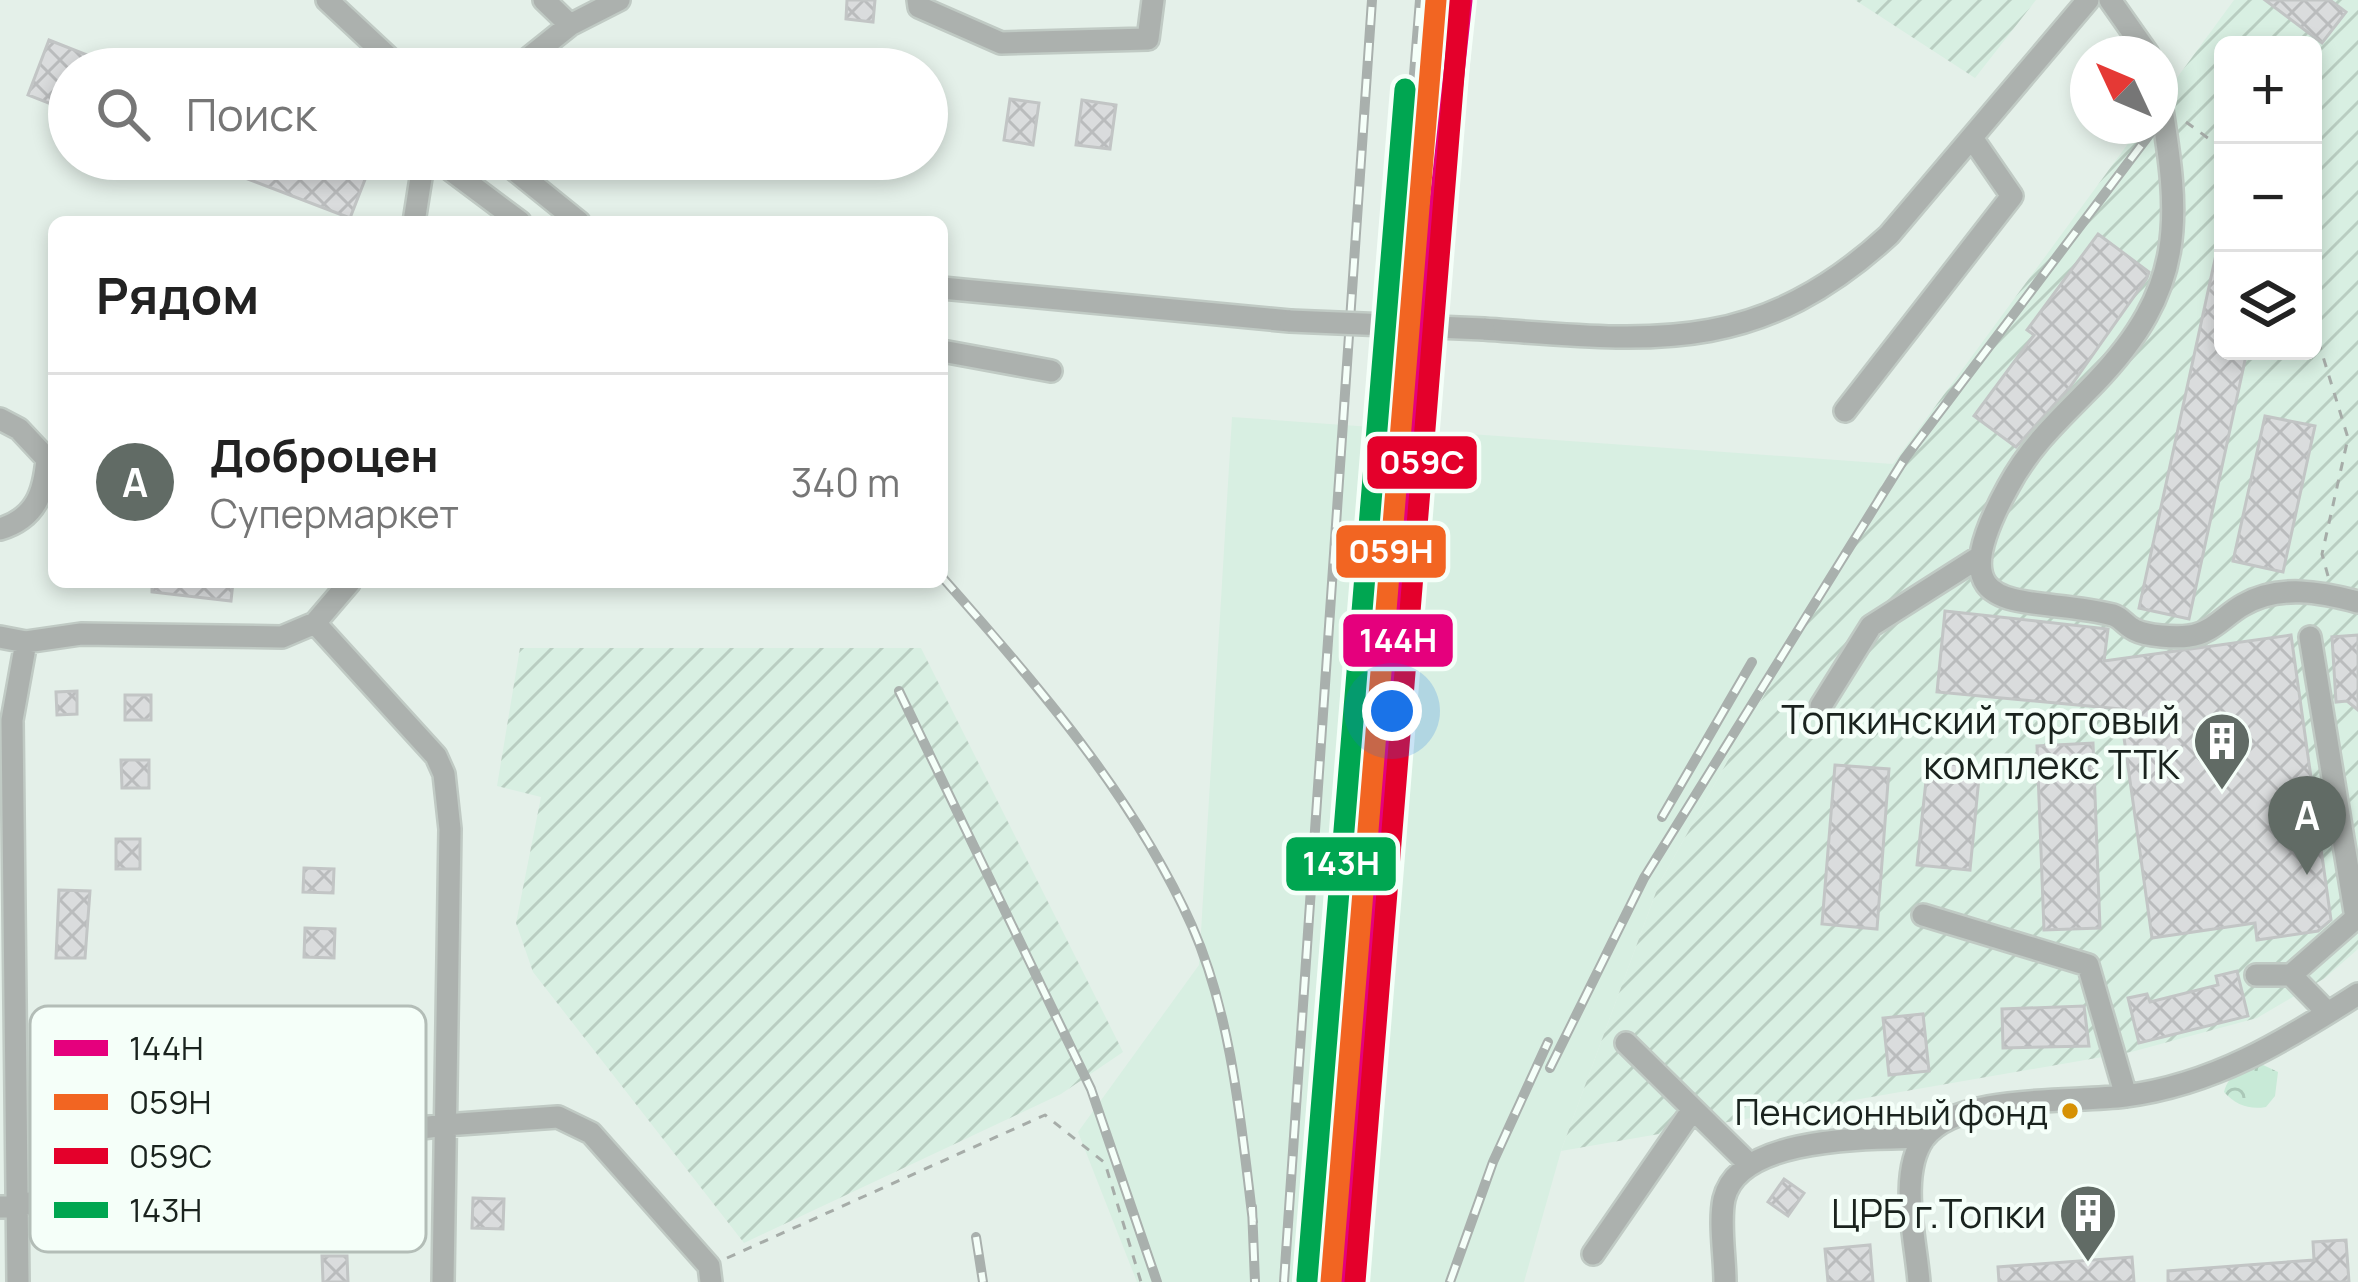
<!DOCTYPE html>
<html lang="ru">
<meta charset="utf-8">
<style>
body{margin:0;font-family:Manrope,sans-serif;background:#f6f6f6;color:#222}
.controls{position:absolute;right:36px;top:36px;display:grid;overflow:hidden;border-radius:18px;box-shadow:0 6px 18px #0003}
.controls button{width:108px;height:108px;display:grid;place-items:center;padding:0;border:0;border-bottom:3px solid #e0e0e0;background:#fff;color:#222;font:60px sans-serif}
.compass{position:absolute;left:2070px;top:36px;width:108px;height:108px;border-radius:50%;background:#fff;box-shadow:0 6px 18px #0003;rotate:314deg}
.you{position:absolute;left:1392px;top:711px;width:42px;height:42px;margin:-30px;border:9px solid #fff;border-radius:50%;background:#1a73e8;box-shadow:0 0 0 18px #1a73e833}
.badge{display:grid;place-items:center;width:78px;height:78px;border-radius:50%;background:#616b65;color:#fff;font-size:39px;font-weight:700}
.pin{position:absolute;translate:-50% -99px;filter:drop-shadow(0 3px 6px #0008)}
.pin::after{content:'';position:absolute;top:63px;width:42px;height:36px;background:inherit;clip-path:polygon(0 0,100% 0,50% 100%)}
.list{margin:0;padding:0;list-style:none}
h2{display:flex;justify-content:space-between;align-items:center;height:156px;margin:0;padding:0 48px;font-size:51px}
h2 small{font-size:39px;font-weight:400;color:#767676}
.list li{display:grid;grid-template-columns:78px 1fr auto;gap:36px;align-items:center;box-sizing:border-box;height:216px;padding:0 48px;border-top:3px solid #e0e0e0}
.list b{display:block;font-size:45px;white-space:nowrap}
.list p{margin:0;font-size:39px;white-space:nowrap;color:#767676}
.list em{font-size:39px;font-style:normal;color:#767676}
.icon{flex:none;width:66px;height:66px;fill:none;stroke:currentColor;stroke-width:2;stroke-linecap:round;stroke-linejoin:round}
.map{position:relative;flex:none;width:2358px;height:1282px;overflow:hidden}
.search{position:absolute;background:#fff;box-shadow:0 6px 18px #0003;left:48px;top:48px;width:900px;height:132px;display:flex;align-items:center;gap:30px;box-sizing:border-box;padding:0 42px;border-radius:66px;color:#767676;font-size:45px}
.panel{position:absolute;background:#fff;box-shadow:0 6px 18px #0003;left:48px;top:216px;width:900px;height:372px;border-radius:18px}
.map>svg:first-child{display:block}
.built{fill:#d8efe2}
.industrial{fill:url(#industrial-furrows);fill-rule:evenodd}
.forest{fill:url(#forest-crowns)}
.building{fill:url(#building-cross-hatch);stroke:#c2c5c5;stroke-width:3}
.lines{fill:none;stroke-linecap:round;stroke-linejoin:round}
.minor-casing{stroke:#c0cac4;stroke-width:26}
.path{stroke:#a6aca8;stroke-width:3;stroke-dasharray:9 9;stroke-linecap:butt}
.minor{stroke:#acb1ae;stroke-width:21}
.rail-casing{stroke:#a9b0ad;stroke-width:10}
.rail{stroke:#f5fff9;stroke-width:6;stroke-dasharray:18;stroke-linecap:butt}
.minor-bridge-casing{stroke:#c0cac4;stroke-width:26;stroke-linecap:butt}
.minor-bridge{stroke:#acb1ae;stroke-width:21}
.rail-1-casing{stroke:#f5fff9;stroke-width:30}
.rail-2-casing{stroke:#f5fff9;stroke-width:30}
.rail-3-casing{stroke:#f5fff9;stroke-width:30}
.rail-4-casing{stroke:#f5fff9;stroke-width:30}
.rail-1{stroke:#e5007d;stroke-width:21}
.rail-2{stroke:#f26522;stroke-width:21}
.rail-3{stroke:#e4002b;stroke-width:21}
.rail-4{stroke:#00a651;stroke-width:21}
.bus-dot{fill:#d69204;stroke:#f5fff9;stroke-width:4.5}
.labels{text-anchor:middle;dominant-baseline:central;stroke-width:9;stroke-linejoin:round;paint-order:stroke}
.bus-label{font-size:36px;fill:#1a231e;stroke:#f5fff9;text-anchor:end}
.poi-label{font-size:39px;fill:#1a231e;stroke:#f5fff9;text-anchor:end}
.key{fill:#f5fff9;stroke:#b3bdb7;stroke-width:3}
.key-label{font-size:33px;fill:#1a231e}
.line-badge{stroke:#f5fff9;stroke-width:4.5}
.badge-label{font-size:33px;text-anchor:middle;font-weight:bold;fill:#fff}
</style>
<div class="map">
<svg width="2358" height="1282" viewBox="0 0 2358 1282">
<defs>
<pattern id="industrial-furrows" width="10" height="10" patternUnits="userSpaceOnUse" patternTransform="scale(3)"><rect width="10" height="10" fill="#d8efe2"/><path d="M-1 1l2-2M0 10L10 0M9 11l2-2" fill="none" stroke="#b9cdc1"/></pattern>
<pattern id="forest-crowns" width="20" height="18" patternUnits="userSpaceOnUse" patternTransform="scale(3)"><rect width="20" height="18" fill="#c8ead7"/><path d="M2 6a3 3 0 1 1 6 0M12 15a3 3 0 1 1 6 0" fill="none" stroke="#abc8b8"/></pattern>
<pattern id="building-cross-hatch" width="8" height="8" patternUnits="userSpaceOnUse" patternTransform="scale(3)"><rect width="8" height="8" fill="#dadcdd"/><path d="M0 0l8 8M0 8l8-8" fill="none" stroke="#babcbd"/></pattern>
</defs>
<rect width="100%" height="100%" fill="#e4f0e9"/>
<path class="built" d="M1232,417l661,47 -234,420 -98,267 -37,131h-387l-59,-150 121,-167z"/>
<path class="industrial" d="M1855,0h181l-61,78z
M2234,0h124v949l-33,29 -68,40 -126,34 -570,99 98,-267 234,-420 248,-338h19v-25zM2223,45h90v306h-90z
M520,648h401l202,404 -62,42 -317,149 -211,-271 -17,-49 25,-126 -44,-11z"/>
<path class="forest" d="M2261,1064l17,8 -3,24 -9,11c-17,3 -30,-2 -42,-15 5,-19 18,-24 37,-28z"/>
<path class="building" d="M847,0h28l-2,22 -27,-3z
M2265,0h65l16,12 -24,31z
M49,40l71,28v1h-51v42l-41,-16z
M1010,99l29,4 -6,42 -29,-5z
M1082,100l34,5 -6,44 -34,-4z
M358,159l13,5 -21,54 -152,-58z
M2098,234l51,38 -2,6 -77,109 -54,60 -42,-31 60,-81 -7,-5z
M2217,250l6,1v100h24l-58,268 -50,-11z
M2265,416l50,10 -32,146 -50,-11z
M152,582h81l-2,19 -79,-9z
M1945,611l163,18 -4,32 187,-26 40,285 -13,11 -61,9 -2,-17 -103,15 -32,-229 -183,-17z
M2358,635v75l-11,-9 -11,1 -4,-65z
M77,691v23l-20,1 -1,-23z
M125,695h26v25h-26z
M2093,743l7,185 -56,2 -7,-184z
M121,760h28v28h-27z
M1928,762l52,5 -10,103 -53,-5z
M1835,765l54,4 -12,160 -55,-5z
M116,839h24v30h-24z
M304,868l30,1 -1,24 -30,-1z
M59,890l31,1 -5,67h-29z
M305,928l30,1 -1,29 -30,-1z
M2237,971l11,45 -109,27 -11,-45 19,-4 3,8 68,-17 -2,-9z
M2084,1006l5,40 -86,2 -1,-39z
M1923,1014l6,57 -40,4 -6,-57z
M1784,1179l20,14 -16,23 -20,-14z
M473,1198l31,1 -1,30 -31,-1z
M2346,1240l3,42h-181v-11l146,-11 -1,-18z
M1870,1245l3,37h-45l-3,-33z
M322,1256h25l1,26h-25z
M2132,1257l2,25h-135l-1,-15z"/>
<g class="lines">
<g class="minor-casing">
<path id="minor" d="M327,0l74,69
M918,0l1,7 82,36 147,-4 5,-39
M2110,0l38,54
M570,25l49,-25
M515,69l55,-44 -26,-25
M2160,98c21,123 26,190 -65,285 -33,34 -64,61 -87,104 -76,139 20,106 105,128 9,3 13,11 22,15 11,6 41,8 54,6 22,-2 36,-21 54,-31 36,-21 78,-13 115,-3
M436,159l84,63
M501,159l78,63
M414,222l10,-63
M942,288l348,33
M1484,329c166,12 272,28 405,-94l199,-235
M942,351l109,20
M1845,411l167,-215 -40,-58
M0,419l19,10 28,30c-3,34 -11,59 -47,70
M315,623l121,133 8,18 6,55 -7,453
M0,637l26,5 55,-8 201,3 33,-14 35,-41
M1821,706l50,-80 110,-70
M1923,915l165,50 38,131
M2256,975h35l37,38
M2291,975l65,-57 -46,-281
M1626,1043l124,122
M0,1207h15l205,-53 225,-29 113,-8 33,16 118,133 2,16
M1593,1254l100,-145
M18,1282l-6,-562 14,-78
M1725,1282c0,-26 -6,-59 -1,-83 15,-65 152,-60 201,-62
M1919,1282c-3,-41 -21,-108 5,-144 35,-45 147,-35 201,-42 88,-11 160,-55 233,-102"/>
</g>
<path class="path" d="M2186,122l37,27
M2313,324l35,114 -26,116 6,22
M727,1258l318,-143 60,48 36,119"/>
<use href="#minor" class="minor"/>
<g class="rail-casing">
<path id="rail" d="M942,577c94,106 192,219 250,349 40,91 49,198 61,296
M899,691l192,398 66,193
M1662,817l90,-155
M1550,1068l94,-190 261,-420 250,-331
M1252,1207l3,75
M976,1237l7,45
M1284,1282l88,-1282
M1317,1282l103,-1282
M1450,1282l43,-120 55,-120"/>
</g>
<use href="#rail" class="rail"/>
<g class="minor-bridge-casing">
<path id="minor-bridge" d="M1290,321l194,8"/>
</g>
<use href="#minor-bridge" class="minor-bridge"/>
<g class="rail-1-casing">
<path id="rail-1" d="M1346,1282l71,-870 45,-412"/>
</g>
<g class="rail-2-casing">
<path id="rail-2" d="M1331,1282l105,-1282"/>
</g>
<g class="rail-3-casing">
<path id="rail-3" d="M1355,1282l105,-1280"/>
</g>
<g class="rail-4-casing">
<path id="rail-4" d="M1307,1280l98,-1191"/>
</g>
<use href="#rail-1" class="rail-1"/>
<use href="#rail-2" class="rail-2"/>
<use href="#rail-3" class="rail-3"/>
<use href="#rail-4" class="rail-4"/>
</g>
<defs>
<g id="building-pin" transform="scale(3)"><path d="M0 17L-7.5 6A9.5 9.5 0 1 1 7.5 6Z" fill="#616b65" stroke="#f5fff9"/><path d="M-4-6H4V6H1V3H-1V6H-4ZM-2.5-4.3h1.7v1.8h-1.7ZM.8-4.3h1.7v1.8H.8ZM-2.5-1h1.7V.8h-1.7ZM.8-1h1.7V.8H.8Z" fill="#fff"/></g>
</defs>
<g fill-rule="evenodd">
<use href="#building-pin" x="2222" y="741"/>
<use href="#building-pin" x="2088" y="1213"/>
</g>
<circle class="bus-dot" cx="2070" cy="1111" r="10"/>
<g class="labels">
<g class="bus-label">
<text x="2048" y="1111">Пенсионный фонд</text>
</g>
<g class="poi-label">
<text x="2180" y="719">Топкинский торговый<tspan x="2180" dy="45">комплекс ТТК</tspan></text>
<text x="2046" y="1213">ЦРБ г.Топки</text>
</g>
</g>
<rect x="30" y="1006" width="396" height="246" rx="18" class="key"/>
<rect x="54" y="1040" width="54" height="16" fill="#e5007d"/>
<rect x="54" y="1094" width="54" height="16" fill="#f26522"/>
<rect x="54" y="1148" width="54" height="16" fill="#e4002b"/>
<rect x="54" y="1202" width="54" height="16" fill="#00a651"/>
<g class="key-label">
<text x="129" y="1060">144Н</text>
<text x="129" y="1114">059Н</text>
<text x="129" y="1168">059С</text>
<text x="129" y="1222">143Н</text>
</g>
<g class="line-badge">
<rect x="1365" y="434" width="114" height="57" rx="12" fill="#e4002b"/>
<rect x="1334" y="523" width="114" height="57" rx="12" fill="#f26522"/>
<rect x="1341" y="612" width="114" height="57" rx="12" fill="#e5007d"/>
<rect x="1284" y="835" width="114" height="58" rx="12" fill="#00a651"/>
</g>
<g class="badge-label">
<text x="1422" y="474">059С</text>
<text x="1391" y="563">059Н</text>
<text x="1398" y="652">144Н</text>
<text x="1341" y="875">143Н</text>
</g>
</svg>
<div class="controls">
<button>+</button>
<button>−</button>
<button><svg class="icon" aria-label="layers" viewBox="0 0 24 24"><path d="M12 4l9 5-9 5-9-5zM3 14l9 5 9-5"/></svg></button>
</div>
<svg class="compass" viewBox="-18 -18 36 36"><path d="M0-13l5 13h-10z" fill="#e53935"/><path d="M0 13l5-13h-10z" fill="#767676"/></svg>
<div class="you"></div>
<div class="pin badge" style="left:2307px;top:875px">A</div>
<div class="search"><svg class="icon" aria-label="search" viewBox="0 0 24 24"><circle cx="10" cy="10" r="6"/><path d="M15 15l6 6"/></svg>Поиск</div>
<section class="panel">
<h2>Рядом<small></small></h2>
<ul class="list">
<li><span class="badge">A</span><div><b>Доброцен</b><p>Супермаркет</p></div><em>340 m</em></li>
</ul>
</section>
</div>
